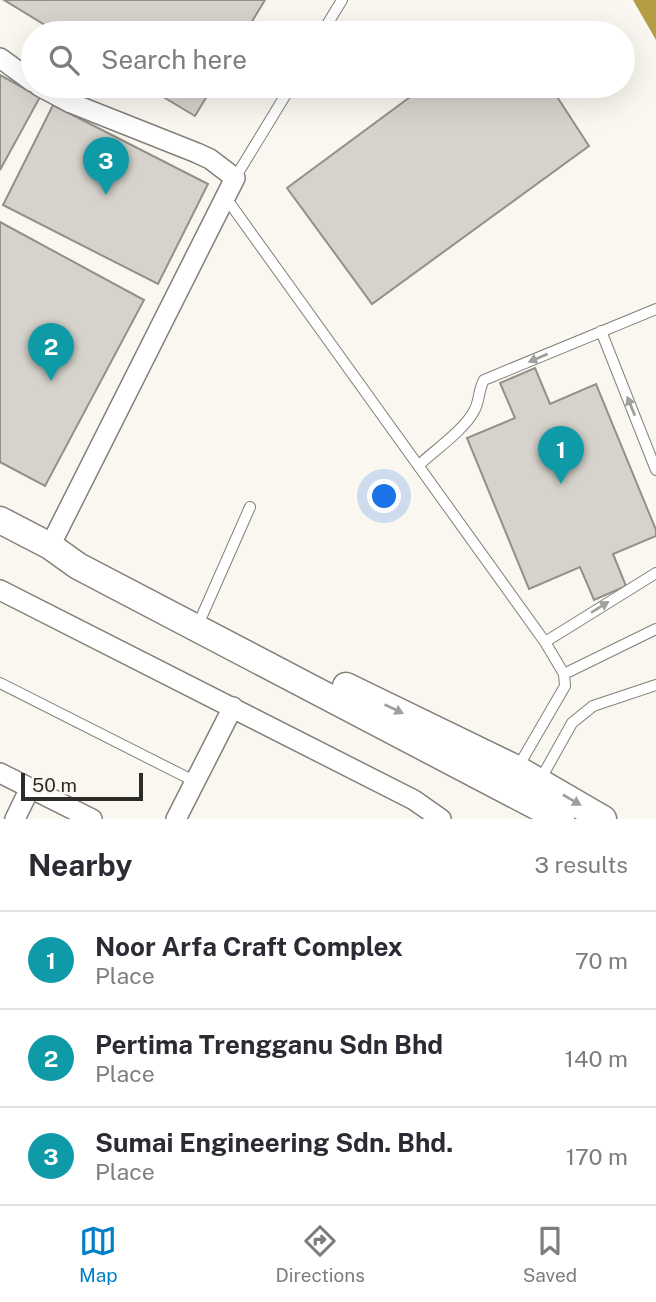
<!DOCTYPE html>
<style>
body{margin:0;font-family:"Public Sans",sans-serif;background:#f7f7f7;color:#2b2b33}
.scale{position:absolute;left:21px;bottom:18px;width:122px;box-sizing:border-box;padding-left:7px;border:4px solid #2c2c29;border-top:0;font-size:19px;line-height:24px;white-space:nowrap;color:#2c2c29;-webkit-text-stroke:5px #f9f7ef;paint-order:stroke}
.you{position:absolute;left:385px;top:497px;width:24px;height:24px;margin:-18px;border:5px solid #fff;border-radius:50%;background:#1a73e8;box-shadow:0 0 0 10px #1a73e833}
.badge{display:grid;place-items:center;width:46px;height:46px;border-radius:50%;background:#0080c8;color:#fff;font-size:23px;font-weight:700}
.pin{position:absolute;translate:-50% -58px;filter:drop-shadow(0 2px 4px #0008)}
.pin::after{content:'';position:absolute;top:37px;width:24px;height:21px;background:inherit;clip-path:polygon(0 0,100% 0,50% 100%)}
.list{margin:0;padding:0;list-style:none}
h2{display:flex;justify-content:space-between;align-items:center;height:91px;margin:0;padding:0 28px;font-size:30px}
h2 small{font-size:23px;font-weight:400;color:#7c7c81}
.list li{display:grid;grid-template-columns:46px 1fr auto;gap:21px;align-items:center;box-sizing:border-box;height:98px;padding:0 28px;border-top:2px solid #e1e1e2}
.list b{display:block;font-size:26px;white-space:nowrap}
.list p{margin:0;font-size:23px;white-space:nowrap;color:#7c7c81}
.list em{font-size:23px;font-style:normal;color:#7c7c81}
.icon{flex:none;width:38px;height:38px;fill:none;stroke:currentColor;stroke-width:2;stroke-linecap:round;stroke-linejoin:round}
.map{position:relative;flex:none;width:656px;height:819px;overflow:hidden}
.search{position:absolute;background:#fff;box-shadow:0 7px 28px #0002;left:21px;right:21px;top:21px;height:77px;display:flex;align-items:center;gap:18px;box-sizing:border-box;padding:0 24px;border-radius:38px;color:#7c7c81;font-size:26px}
.sheet{height:385px;background:#fff}
nav{display:flex;justify-content:space-around;align-items:center;box-sizing:border-box;height:98px;border-top:2px solid #e1e1e2;background:#fff;font-size:19px;color:#7c7c81}
nav a{display:grid;justify-items:center;gap:4px}
nav .on{color:#0080c8}
.map>svg:first-child{display:block}
.water{fill:#b49c44}
.building{fill:#d5d3cb;stroke:#929089;stroke-width:2}
.lines{fill:none;stroke-linecap:round;stroke-linejoin:round}
.lane-casing{stroke:#828079;stroke-width:12}
.street-casing{stroke:#828079;stroke-width:22}
.secondary-casing{stroke:#828079;stroke-width:29}
.lane{stroke:#fff;stroke-width:10}
.street{stroke:#fff;stroke-width:19}
.secondary{stroke:#fff;stroke-width:26}
.oneway{fill:#a0a09f}
</style>
<div class="map">
<svg width="656" height="819" viewBox="0 0 656 819">
<rect width="100%" height="100%" fill="#f9f7ef"/>
<path class="water" d="M633,0h23v40z"/>
<path class="building" d="M4,0h261l-20,33h-187z
M509,23l7,10h-20z
M0,75l40,22 -40,73z
M145,86h68l-18,30z
M425,86h125l39,60 -217,158 -85,-116z
M53,105l155,79 -50,100 -155,-79z
M0,222l144,78 -99,186 -45,-24z
M535,368l15,36 46,-20 60,146v6l-43,18 13,32 -32,14 -14,-33 -51,22 -62,-151 48,-20 -15,-35z"/>
<g class="lines">
<g class="lane-casing">
<path id="lane" d="M322,33l20,-33
M235,178l56,-92
M226,198l319,444 19,32 1,12 -47,81
M601,331l55,139
M419,465c16,-15 45,-35 55,-54 6,-10 4,-21 10,-31l172,-71
M197,627l53,-120
M545,642l111,-69
M564,674l92,-45
M0,683l196,99
M539,782l33,-59 21,-17 63,-21"/>
</g>
<g class="street-casing">
<path id="street" d="M0,58l33,24
M39,86l32,17 126,50 13,6 25,19 -185,368
M0,590l414,210 27,19
M0,773l92,46
M15,819l15,-31
M176,819l57,-112"/>
</g>
<g class="secondary-casing">
<path id="secondary" d="M0,520l50,26 28,20 483,253
M346,686l171,83 86,50"/>
</g>
<use href="#lane" class="lane"/>
<use href="#street" class="street"/>
<use href="#secondary" class="secondary"/>
</g>
<defs><path id="oneway-solid" d="M-6-.8H1V-3.2L6.5 0L1 3.2V.8H-6Z" transform="scale(1.75)"/></defs>
<g class="oneway">
<use href="#oneway-solid" transform="translate(538 358) rotate(157)"/>
<use href="#oneway-solid" transform="translate(631 406) rotate(-112)"/>
<use href="#oneway-solid" transform="translate(600 607) rotate(-32)"/>
<use href="#oneway-solid" transform="translate(394 709) rotate(26)"/>
<use href="#oneway-solid" transform="translate(572 800) rotate(30)"/>
</g>
</svg>
<div class="scale">50 m</div>
<div class="you"></div>
<div class="pin badge" style="left:561px;top:484px;background:#0f9aa8">1</div>
<div class="pin badge" style="left:51px;top:381px;background:#0f9aa8">2</div>
<div class="pin badge" style="left:106px;top:195px;background:#0f9aa8">3</div>
<div class="search"><svg class="icon" aria-label="search" viewBox="0 0 24 24"><circle cx="10" cy="10" r="6"/><path d="M15 15l6 6"/></svg>Search here</div>
</div>
<section class="sheet">
<h2>Nearby<small>3 results</small></h2>
<ul class="list">
<li><span class="badge" style="background:#0f9aa8">1</span><div><b>Noor Arfa Craft Complex</b><p>Place</p></div><em>70 m</em></li>
<li><span class="badge" style="background:#0f9aa8">2</span><div><b>Pertima Trengganu Sdn Bhd</b><p>Place</p></div><em>140 m</em></li>
<li><span class="badge" style="background:#0f9aa8">3</span><div><b>Sumai Engineering Sdn. Bhd.</b><p>Place</p></div><em>170 m</em></li>
</ul>
</section>
<nav>
<a class="on"><svg class="icon" aria-label="map" viewBox="0 0 24 24"><path d="M3 6l6-2 6 2 6-2v14l-6 2-6-2-6 2zM9 4v14M15 6v14"/></svg>Map</a>
<a><svg class="icon" aria-label="directions" viewBox="0 0 24 24"><path d="M12 3l9 9-9 9-9-9zM9 14v-3h6M13 9l2 2-2 2"/></svg>Directions</a>
<a><svg class="icon" aria-label="saved" viewBox="0 0 24 24"><path d="M7 4h10v16l-5-4-5 4z"/></svg>Saved</a>
</nav>
